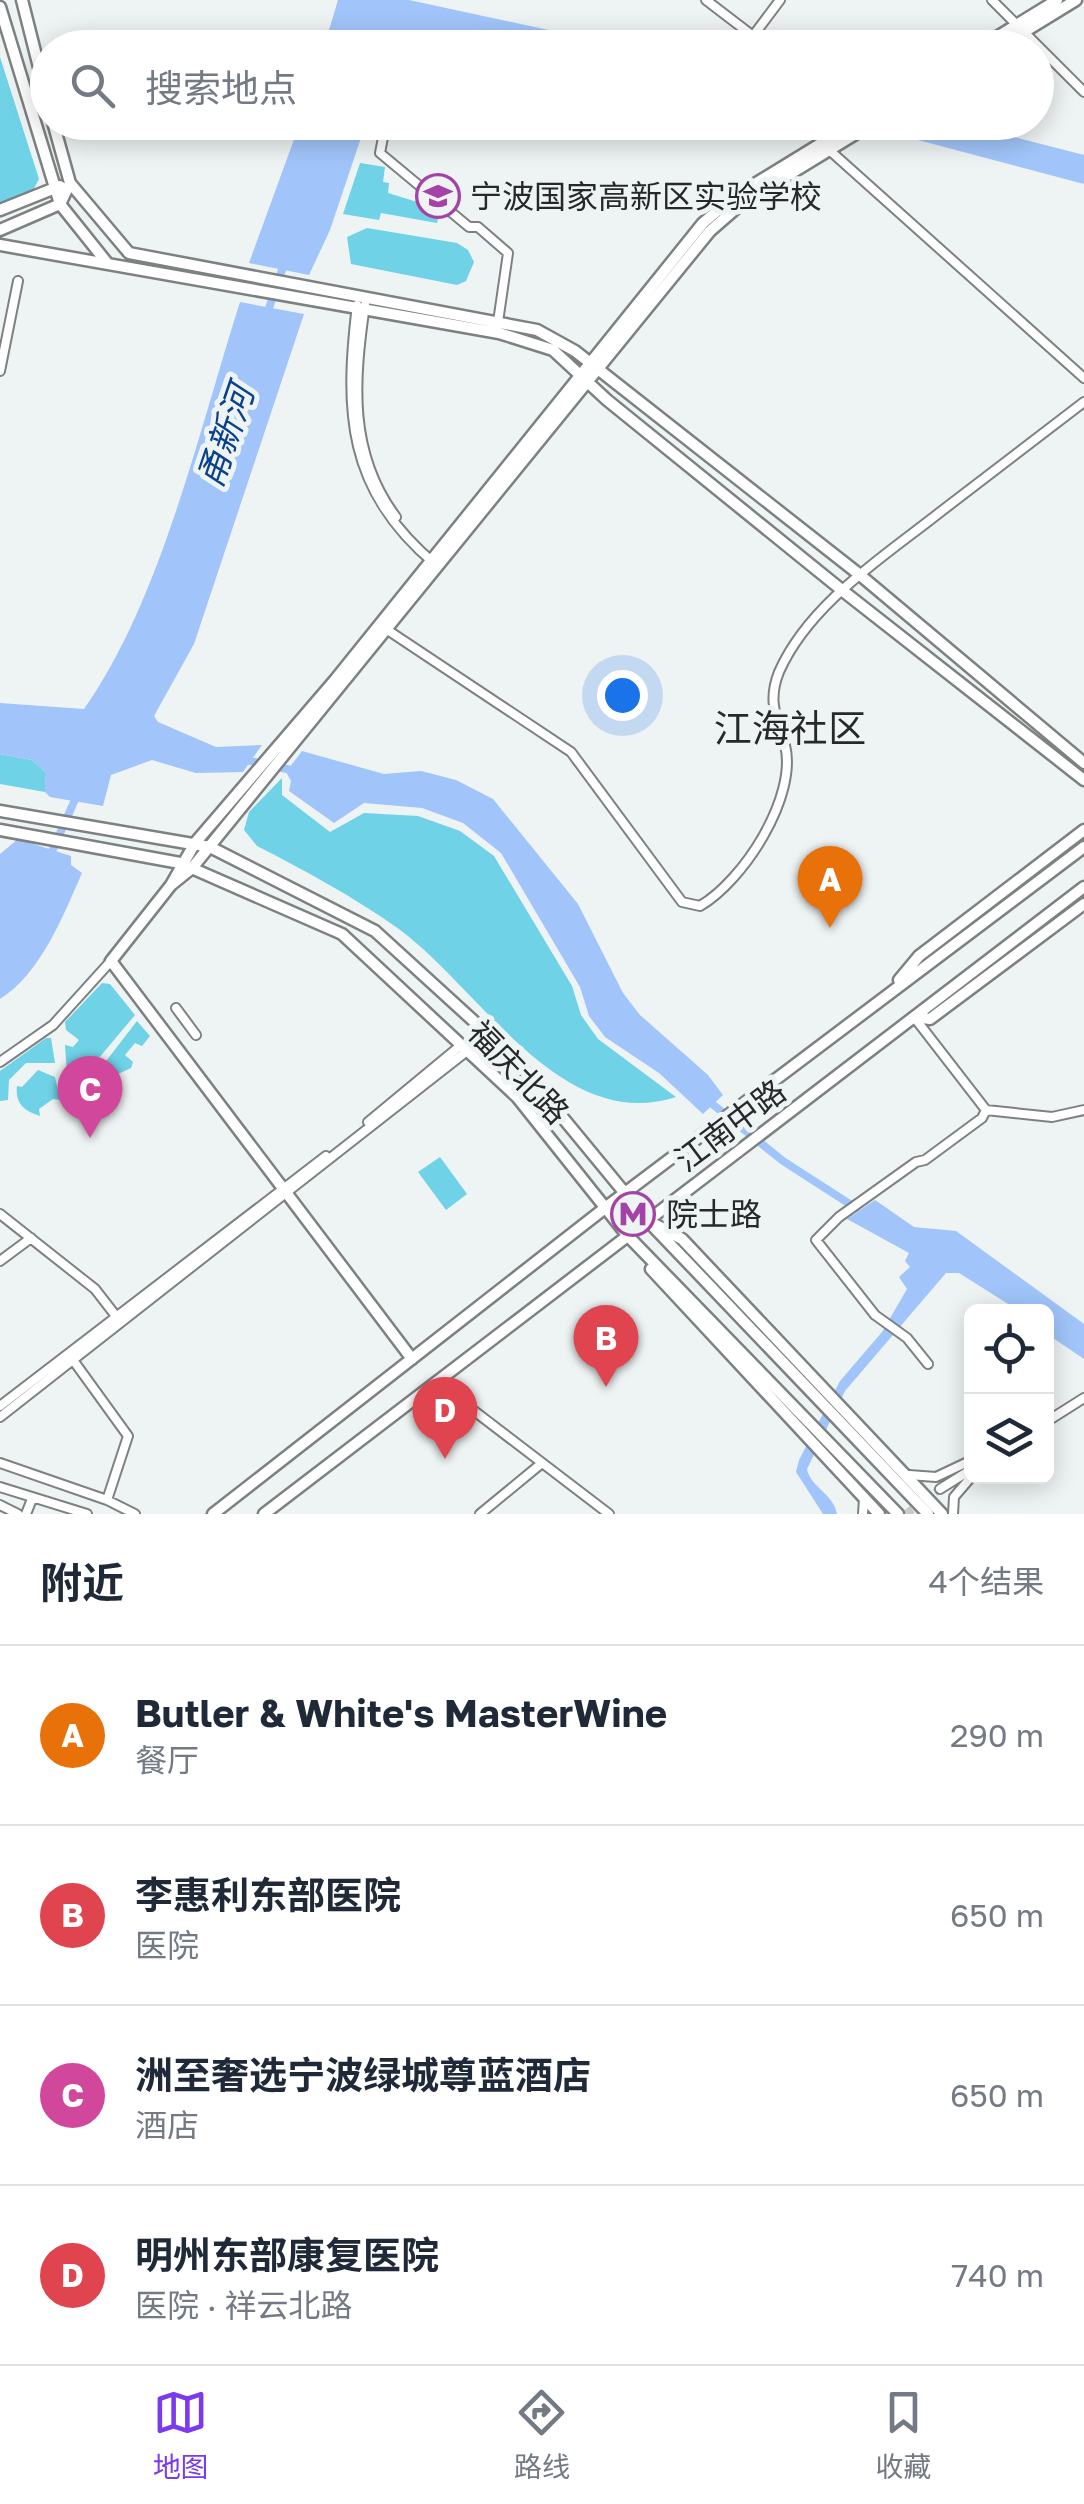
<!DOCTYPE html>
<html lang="zh">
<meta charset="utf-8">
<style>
body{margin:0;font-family:"Golos Text","Noto Sans SC",sans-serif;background:#f2f2f3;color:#1f2937}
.controls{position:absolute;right:30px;bottom:30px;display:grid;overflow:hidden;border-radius:15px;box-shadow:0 5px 25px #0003}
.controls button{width:90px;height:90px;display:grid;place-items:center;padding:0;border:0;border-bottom:2px solid #e0e1e3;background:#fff;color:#1f2937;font:50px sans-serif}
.you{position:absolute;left:622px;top:695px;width:35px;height:35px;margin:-25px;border:8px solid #fff;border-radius:50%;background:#1a73e8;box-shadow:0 0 0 15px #1a73e833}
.badge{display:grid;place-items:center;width:65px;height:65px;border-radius:50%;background:#7c3aed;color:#fff;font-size:32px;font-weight:700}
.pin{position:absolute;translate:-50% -82px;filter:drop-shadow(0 2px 5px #0008)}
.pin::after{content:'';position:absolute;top:52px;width:35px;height:30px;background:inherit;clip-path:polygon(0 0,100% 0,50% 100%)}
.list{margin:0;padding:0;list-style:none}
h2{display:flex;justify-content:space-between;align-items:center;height:130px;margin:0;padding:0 40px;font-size:42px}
h2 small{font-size:32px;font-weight:400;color:#747a83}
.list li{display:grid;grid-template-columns:65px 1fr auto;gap:30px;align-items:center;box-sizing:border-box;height:180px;padding:0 40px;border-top:2px solid #e0e1e3}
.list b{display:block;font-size:38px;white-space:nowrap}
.list p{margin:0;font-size:32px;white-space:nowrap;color:#747a83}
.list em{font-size:32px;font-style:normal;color:#747a83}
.icon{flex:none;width:55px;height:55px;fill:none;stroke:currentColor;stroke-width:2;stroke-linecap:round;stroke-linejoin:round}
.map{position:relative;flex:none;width:1084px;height:1514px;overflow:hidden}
.search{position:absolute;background:#fff;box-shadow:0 5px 25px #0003;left:30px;right:30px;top:30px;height:110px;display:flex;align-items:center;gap:25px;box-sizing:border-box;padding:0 35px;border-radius:55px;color:#747a83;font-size:38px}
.sheet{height:850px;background:#fff}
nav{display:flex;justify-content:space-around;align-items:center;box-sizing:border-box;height:140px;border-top:2px solid #e0e1e3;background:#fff;font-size:28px;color:#747a83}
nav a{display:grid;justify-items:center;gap:5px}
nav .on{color:#7c3aed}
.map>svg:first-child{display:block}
.green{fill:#6fd2e7}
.water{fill:#a1c5fa}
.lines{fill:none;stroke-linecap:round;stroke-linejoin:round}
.canal{stroke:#a1c5fa;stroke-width:8}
.minor-tunnel{stroke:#c6cbcb;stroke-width:8;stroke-dasharray:8 4;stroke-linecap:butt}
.minor-casing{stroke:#7d8182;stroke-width:12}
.major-casing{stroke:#7d8182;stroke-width:15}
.minor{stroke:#fff;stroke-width:8}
.major{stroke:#fff;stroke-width:10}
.labels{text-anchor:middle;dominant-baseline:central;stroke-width:10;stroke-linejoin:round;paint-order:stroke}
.poi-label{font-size:32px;fill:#272929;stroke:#eef3f4;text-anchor:start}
.street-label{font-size:32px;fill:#272929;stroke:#eef3f4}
.water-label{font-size:35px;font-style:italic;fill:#09418c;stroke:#eef3f4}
.quarter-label{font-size:38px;fill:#272929;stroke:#eef3f4}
</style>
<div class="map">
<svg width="1084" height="1514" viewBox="0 0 1084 1514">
<rect width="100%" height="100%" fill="#eef3f4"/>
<path class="green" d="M0,57l39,122 -12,23 -27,7z
M360,163l25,4 -2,15 6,1 -1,10 52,16 -3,14 -56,-10 -2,7 -36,-6z
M367,228l90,15 11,7 6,12 -8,19 -9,4 -106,-21 -4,-27z
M0,754l32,6 13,12v20l-45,-8z
M282,778v17l48,37 34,-19 54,3 42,15 34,25 78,130 9,29 17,24 78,58c-116,38 -199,-113 -280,-170 -44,-31 -92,-57 -139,-81l-13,-16 5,-18z
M102,983l8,1 25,31 -47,56 -14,10 2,22 -7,-1 -4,-57 8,2 6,-7 -13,-10 -1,-8z
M137,1021l13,15 -8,10 -7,-3 -10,12 8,7 -2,6 -15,7 -9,20 -14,-17z
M46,1038h5l4,25h-29l-17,17 -1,20 -8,1v-30z
M38,1070l17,7 5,23 -7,-1 -14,10 1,7c-17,-5 -25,-13 -23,-30l5,1z
M440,1157l27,37 -21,16 -28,-38z"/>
<path class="water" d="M338,0h71l219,47h-142l-84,-17 -5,1 -6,16h-67z
M300,123h66l-36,107 -21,45 -60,-12z
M854,123h106l124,32v29z
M240,302l64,12 -110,330 -40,72 4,6 58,25 46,-2 -19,27 -47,1 -44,-13 -41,15 -8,31 -53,-9 -5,-5v-20l-13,-12 -32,-6v-51l84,6c77,-109 115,-279 156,-407z
M302,751l82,23 37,-3 35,9 37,19 85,105 45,89 17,22 68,60 15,20 -20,19 -44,-41 -54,-36 -16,-21 -9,-29 -79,-134 -38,-30 -41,-15 -58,-5 -30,20 -45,-32 2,-10 -5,-9z
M18,839l53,17v9l11,8c-19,43 -41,100 -82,126v-145z
M875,1200l39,27 42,4 128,93v35l-37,-25 -1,-22 -27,-1 -60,-38h-13l-101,118 -38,78c4,19 26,24 30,45h-14l-27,-42 3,-12 41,-79 42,-49 25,-43 -8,-12 11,-10 -5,-6 4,-8 -62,-34z"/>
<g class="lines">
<path class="canal" d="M266,317l18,-53
M241,759l55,12
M50,856l27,-61
M706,1099l77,62 73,47"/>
<path class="minor-tunnel" d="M906,1514l34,-25"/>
<g class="minor-casing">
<path id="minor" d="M706,0l47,36 27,-36
M992,0l92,92
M386,122l-6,31 89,74h9l30,26 -10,69
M827,148l257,230
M357,305c-13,107 -10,185 78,259
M365,305c-11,76 -17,148 31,212
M0,371l18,-90
M383,627l188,125 111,150 18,4c43,-25 98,-109 85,-161 -8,-28 -18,-43 -6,-73 30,-68 103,-114 160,-159 49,-37 97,-74 145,-111
M176,1008l20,27
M914,1017l72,93 66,7 32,-7
M0,1062l53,-37 58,-64
M368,1122l93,-77
M0,1214l95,75 24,31
M0,1261l31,-23
M73,1360l55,76 -21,64
M928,1364l-21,-26 -32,-23 -59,-75 23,-23 77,-55 9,-2 57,-42 4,-8
M442,1377l10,17 157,120
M0,1406l326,-250
M0,1417l467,-366
M1046,1422l38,-24
M0,1463l107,37 28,14
M909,1475l27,2 36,-17
M0,1487l87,27
M940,1489l32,-20
M0,1505l18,9
M26,1514l6,-15
M480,1514l62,-51
M863,1514l1,-16
M953,1514l1,-17 18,-21"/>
</g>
<g class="major-casing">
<path id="major" d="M22,0l26,103
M0,7l60,197 48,60
M979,48l78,-48
M998,48l78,-48
M53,122l17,61 59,70 408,77 38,21 285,224 224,188
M0,210l60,-24
M0,230l60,-26 10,-21
M0,245l499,88 54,17 54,50 236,191 241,189
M0,811l210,36 165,84 137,125 135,164 281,294
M0,830l180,33 162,71 175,163 110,138 271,279
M171,885l24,-42 140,-163 368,-457 32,-27 121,-74
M899,980l20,-24 165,-126
M915,1017l15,2 154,-115
M656,1225l26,14 260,275
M651,1269l228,245
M412,1359l-301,-398 60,-76 21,-17 518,-637 31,-27 134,-82
M213,1514l392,-306 479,-361
M264,1514l820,-627"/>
</g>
<use href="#minor" class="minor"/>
<use href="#major" class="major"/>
</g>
<defs>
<g id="school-ring" transform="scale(2.25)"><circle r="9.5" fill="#eef3f4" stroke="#a442a8" stroke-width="1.5"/><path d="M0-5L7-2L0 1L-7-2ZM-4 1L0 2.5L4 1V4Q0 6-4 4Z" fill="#a442a8"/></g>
<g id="metro-ring" transform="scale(2.25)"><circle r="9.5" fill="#eef3f4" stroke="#a442a8" stroke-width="1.5"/><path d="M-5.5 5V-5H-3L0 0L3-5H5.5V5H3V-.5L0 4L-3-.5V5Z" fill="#a442a8"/></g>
</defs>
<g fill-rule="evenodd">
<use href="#school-ring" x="438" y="196"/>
<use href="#metro-ring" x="633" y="1214"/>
</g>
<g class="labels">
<g class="poi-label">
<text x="470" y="196">宁波国家高新区实验学校</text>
<text x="666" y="1214">院士路</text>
</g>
<g class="street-label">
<text transform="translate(519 1072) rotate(46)">福庆北路</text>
<text transform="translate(730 1125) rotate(-37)">江南中路</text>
</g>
<g class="water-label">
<text transform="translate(225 436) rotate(-71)">甬新河</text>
</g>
<g class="quarter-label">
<text x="790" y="727">江海社区</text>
</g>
</g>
</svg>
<div class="controls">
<button><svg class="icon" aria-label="locate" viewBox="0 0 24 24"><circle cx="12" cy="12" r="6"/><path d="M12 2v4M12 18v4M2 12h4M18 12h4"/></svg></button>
<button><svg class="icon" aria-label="layers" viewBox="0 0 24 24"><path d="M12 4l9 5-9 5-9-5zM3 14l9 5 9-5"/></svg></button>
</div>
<div class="you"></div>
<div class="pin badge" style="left:830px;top:928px;background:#e8710a">A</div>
<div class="pin badge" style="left:606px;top:1387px;background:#e0444e">B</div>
<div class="pin badge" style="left:90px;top:1138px;background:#d1479c">C</div>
<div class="pin badge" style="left:445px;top:1459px;background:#e0444e">D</div>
<div class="search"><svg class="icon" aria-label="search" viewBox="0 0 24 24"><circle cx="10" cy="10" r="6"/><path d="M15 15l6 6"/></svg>搜索地点</div>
</div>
<section class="sheet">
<h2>附近<small>4个结果</small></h2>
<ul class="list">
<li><span class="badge" style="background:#e8710a">A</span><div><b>Butler &amp; White's MasterWine</b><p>餐厅</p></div><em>290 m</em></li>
<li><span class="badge" style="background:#e0444e">B</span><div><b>李惠利东部医院</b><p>医院</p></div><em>650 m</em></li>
<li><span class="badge" style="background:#d1479c">C</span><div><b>洲至奢选宁波绿城尊蓝酒店</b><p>酒店</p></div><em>650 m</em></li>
<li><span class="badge" style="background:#e0444e">D</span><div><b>明州东部康复医院</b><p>医院 · 祥云北路</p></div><em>740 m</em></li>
</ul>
</section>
<nav>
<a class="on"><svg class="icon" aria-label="map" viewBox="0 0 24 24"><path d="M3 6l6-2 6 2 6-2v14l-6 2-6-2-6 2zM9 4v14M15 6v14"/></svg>地图</a>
<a><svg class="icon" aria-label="directions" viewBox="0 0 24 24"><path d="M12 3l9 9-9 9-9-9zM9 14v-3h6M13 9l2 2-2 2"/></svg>路线</a>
<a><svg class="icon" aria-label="saved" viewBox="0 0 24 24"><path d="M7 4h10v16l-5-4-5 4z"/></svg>收藏</a>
</nav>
